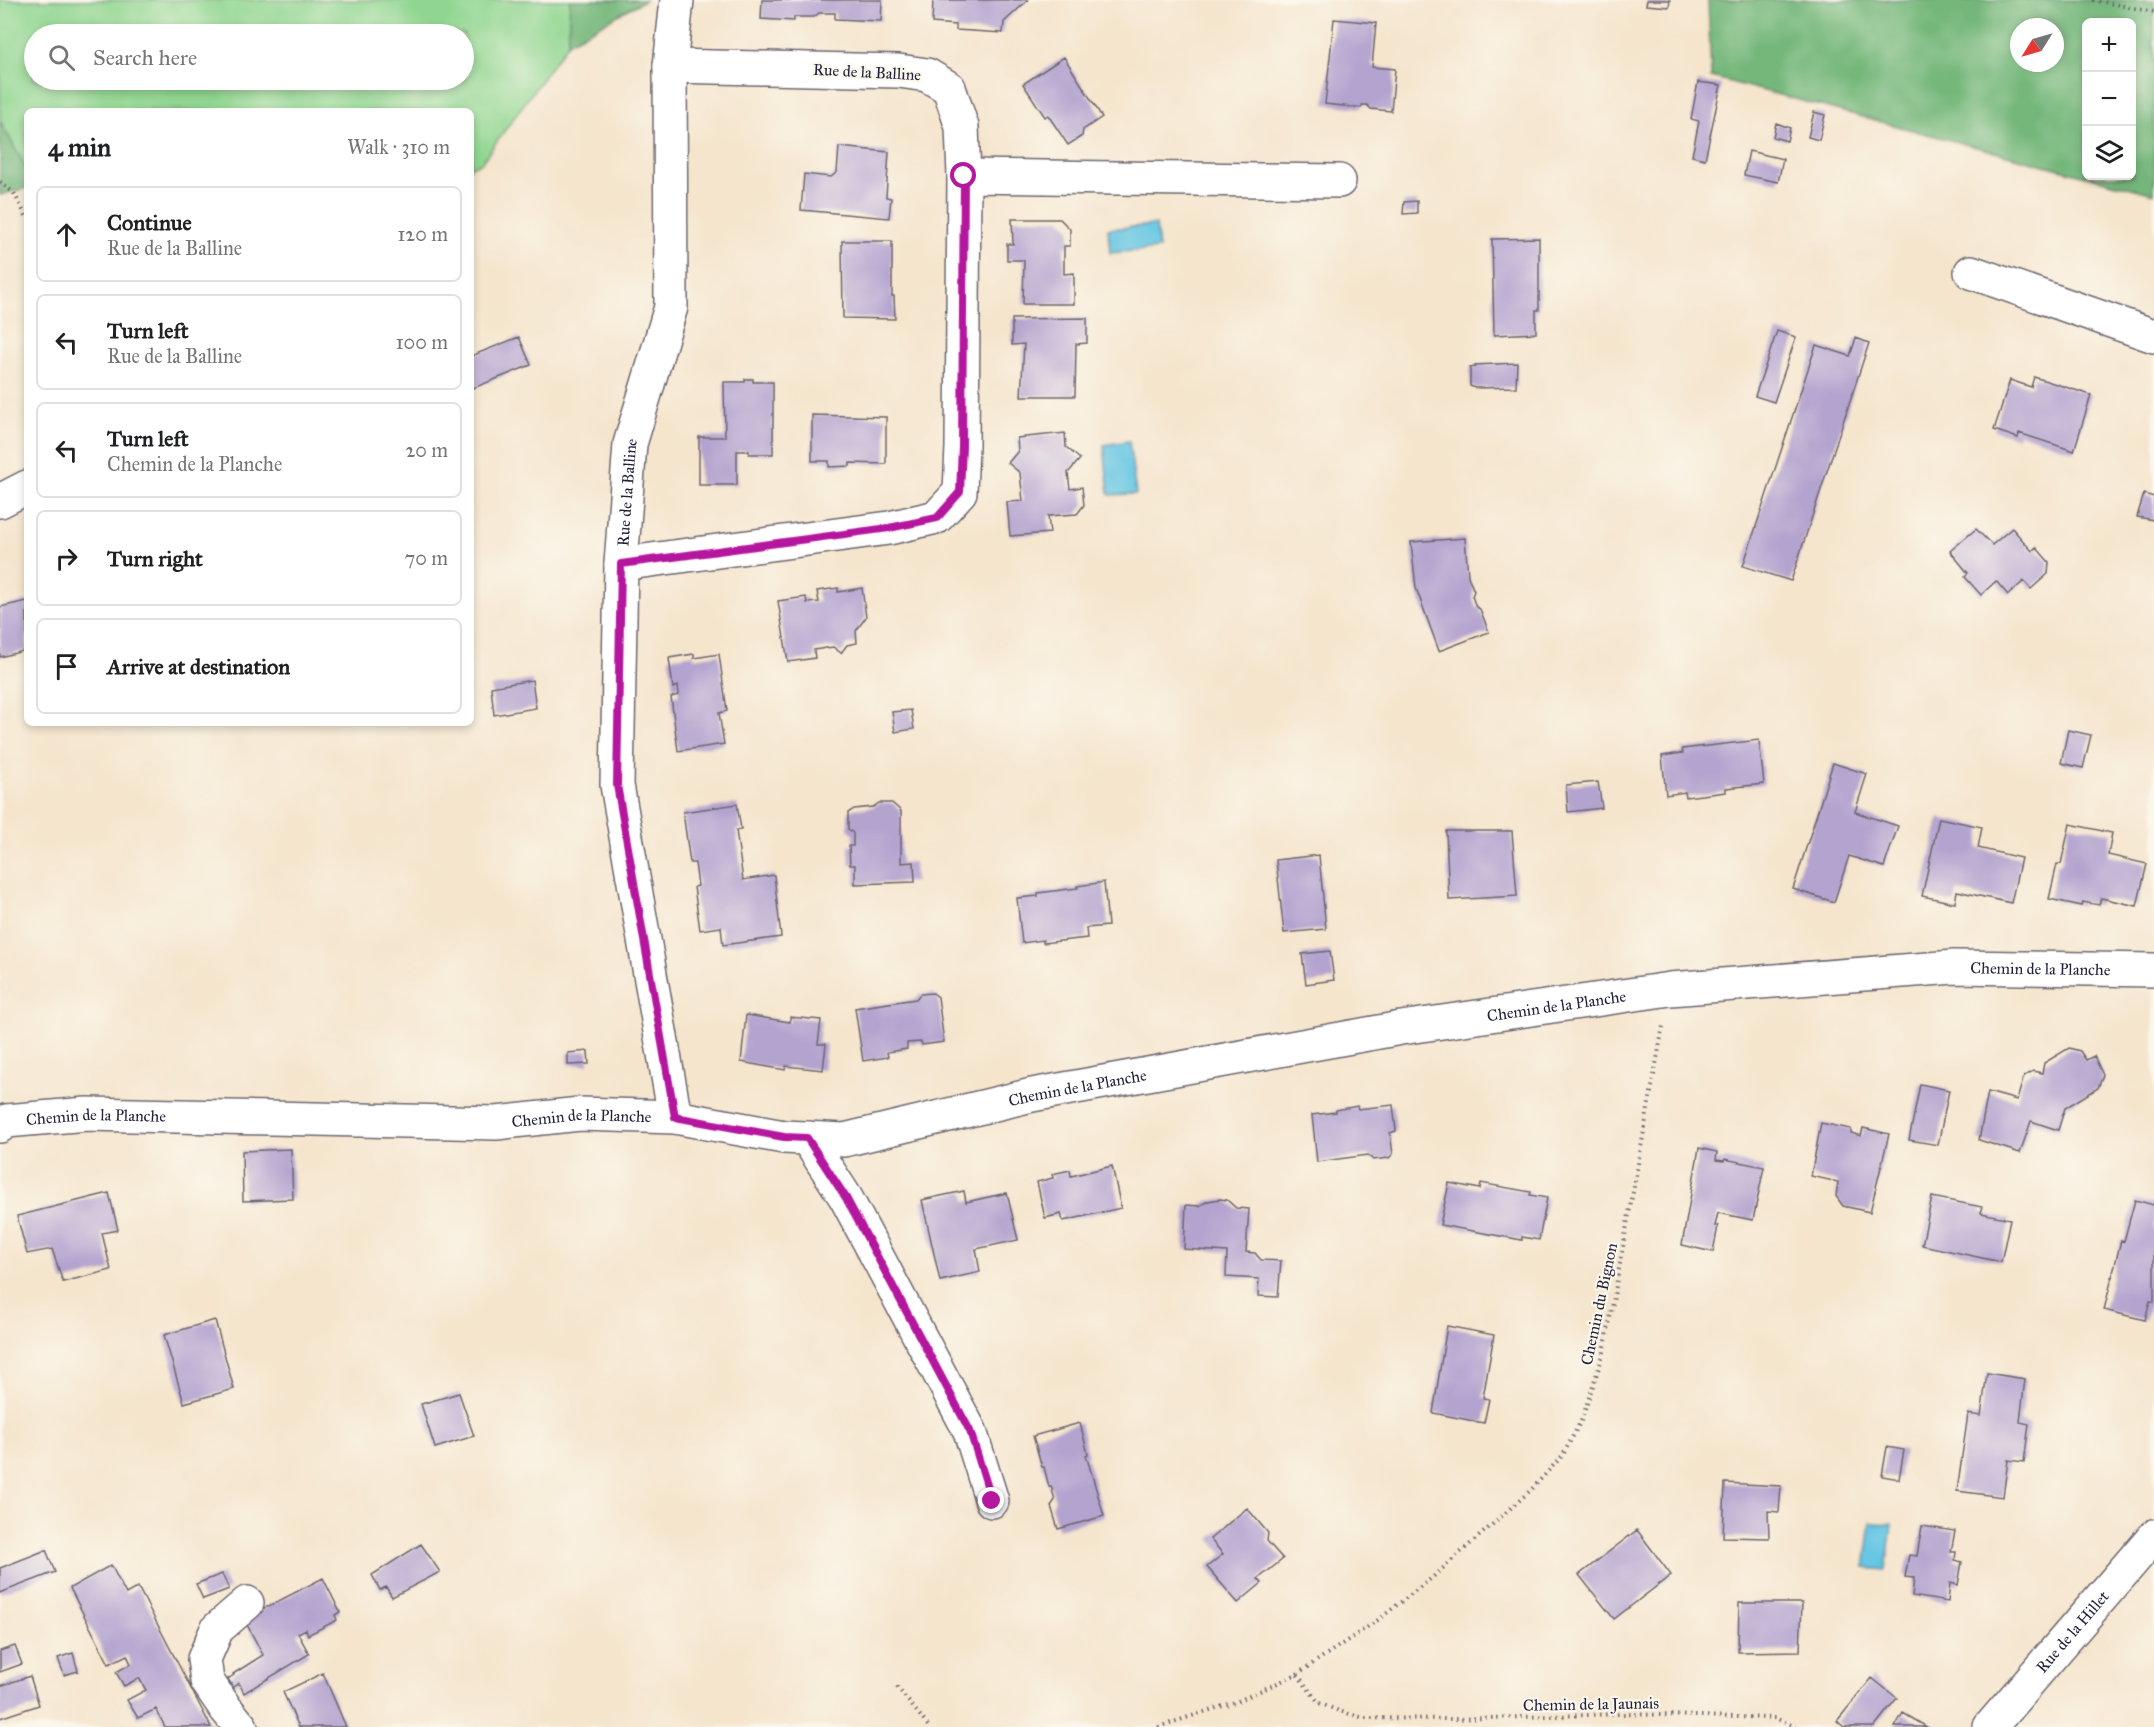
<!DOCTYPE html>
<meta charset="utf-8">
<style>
body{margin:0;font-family:"IM FELL Great Primer",serif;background:#f2f2f2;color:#202124}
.controls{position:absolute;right:18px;top:18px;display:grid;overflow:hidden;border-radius:9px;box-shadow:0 3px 9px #0003}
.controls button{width:54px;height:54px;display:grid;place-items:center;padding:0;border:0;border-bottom:2px solid #e0e0e0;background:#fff;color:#202124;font:30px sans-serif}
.compass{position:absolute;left:2010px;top:18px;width:54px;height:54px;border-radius:50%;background:#fff;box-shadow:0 3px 9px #0003;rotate:233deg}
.stop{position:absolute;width:18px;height:18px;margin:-14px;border:4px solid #b5179e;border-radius:50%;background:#fff}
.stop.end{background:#b5179e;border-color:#fff;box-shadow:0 2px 6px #0008}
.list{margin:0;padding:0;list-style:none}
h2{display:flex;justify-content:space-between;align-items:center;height:78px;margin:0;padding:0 24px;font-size:26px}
h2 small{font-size:20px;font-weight:400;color:#757577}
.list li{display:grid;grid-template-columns:39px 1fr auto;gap:18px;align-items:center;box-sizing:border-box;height:96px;margin:0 12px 12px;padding:0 12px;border:2px solid #e0e0e0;border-radius:9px}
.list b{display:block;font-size:22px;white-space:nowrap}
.list p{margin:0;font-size:20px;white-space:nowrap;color:#757577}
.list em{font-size:20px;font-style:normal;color:#757577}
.icon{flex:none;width:33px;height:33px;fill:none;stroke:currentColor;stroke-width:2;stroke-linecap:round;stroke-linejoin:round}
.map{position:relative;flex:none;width:2154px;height:1727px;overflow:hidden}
.search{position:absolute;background:#fff;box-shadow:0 3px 9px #0003;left:24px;top:24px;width:450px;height:66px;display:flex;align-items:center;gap:15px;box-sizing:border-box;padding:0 21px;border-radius:33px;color:#757577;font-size:22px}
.panel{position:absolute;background:#fff;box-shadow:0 3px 9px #0003;left:24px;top:108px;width:450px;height:618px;border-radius:9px}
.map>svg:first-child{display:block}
.green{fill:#90d690;stroke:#597c66;stroke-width:1.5;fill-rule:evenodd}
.forest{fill:#74b77a;stroke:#4b6c5a;stroke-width:1.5;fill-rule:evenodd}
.water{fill:#65c6e3;stroke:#44748f;stroke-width:1.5}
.building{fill:#b3a3cf}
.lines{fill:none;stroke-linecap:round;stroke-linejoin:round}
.minor-casing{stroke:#6c666e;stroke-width:36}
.path{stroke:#6c666e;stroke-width:4;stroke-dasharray:1.5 4.5;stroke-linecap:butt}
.minor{stroke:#fff;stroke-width:33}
.route{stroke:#b5179e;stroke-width:8}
.labels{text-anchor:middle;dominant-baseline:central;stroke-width:4.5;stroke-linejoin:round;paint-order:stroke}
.street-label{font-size:16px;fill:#22223b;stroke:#fbf7ec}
</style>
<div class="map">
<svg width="2154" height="1727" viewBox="0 0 2154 1727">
<rect width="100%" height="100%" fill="#fbf7ec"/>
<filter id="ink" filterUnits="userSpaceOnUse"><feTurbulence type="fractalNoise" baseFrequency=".0167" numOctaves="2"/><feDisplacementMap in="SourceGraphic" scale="12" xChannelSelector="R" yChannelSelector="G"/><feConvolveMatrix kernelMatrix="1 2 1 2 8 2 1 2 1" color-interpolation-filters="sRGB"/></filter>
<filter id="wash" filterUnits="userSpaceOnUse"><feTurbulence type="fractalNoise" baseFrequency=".008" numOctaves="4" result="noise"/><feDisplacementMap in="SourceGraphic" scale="24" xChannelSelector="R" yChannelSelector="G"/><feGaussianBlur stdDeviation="1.35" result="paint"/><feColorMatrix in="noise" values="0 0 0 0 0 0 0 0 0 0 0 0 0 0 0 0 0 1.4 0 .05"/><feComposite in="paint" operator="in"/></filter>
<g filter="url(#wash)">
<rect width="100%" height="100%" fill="#f5e5cd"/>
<path class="green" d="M0,0h570l-2,43 -86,119 -11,5v-56h-444v59l-27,-49zM34,34h430v46h-430z"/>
<path class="forest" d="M570,0h75l-77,43z
M1708,0h446v194l-443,-117zM2086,22h46v154h-46zM2019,27h36v36h-36z
M0,121l27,49v18l-27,7z"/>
<path class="water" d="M1156,225l3,24 -49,4 -2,-24z
M1129,441l7,53 -27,1 -5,-50z
M1871,1523l21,1 -6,46 -21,-2z"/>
<g id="blocks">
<path class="building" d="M762,0h120l-1,21 -46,-2v-6h-16l-5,4h-20v4l-33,-2z
M933,0h95l-24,22 -1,11 -47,-3v-5l-24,-2z
M1647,0h23l-1,7 -23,-2z
M1334,19l42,4 -4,44 23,2 -4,42 -20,-2 -4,-4h-5l-1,3 -36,-4z
M1064,57l38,60 -19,13 -1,6 -14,9 -20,-30 -3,2 -22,-33z
M1698,82l23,3 -16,74 -13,-3 7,-35 -8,-2z
M1814,112l11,3 -6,25 -11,-3z
M1776,123l14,5 -3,13 -14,-4z
M839,147l50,5 -3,45 5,1 -2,20 -88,-8 3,-36 27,3 6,-5z
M1749,151l34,8 -5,23 -34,-7z
M1417,201v12l-14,1 1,-12z
M1012,219h48l10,10v17h-6v28l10,-1v31h-51l1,-44h-17v-16h6z
M1539,238v72h-3v23l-42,2 -2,-96z
M842,241h50v55h2l1,23 -52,-1z
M1087,318v25l-11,1 -1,52h-54l3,-52 -12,1v-26z
M1777,331l19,6 -22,65 -19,-6z
M519,337l12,28 -60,24v-33z
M1856,338l13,5 -78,238 -48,-15 73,-221 34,11z
M1517,363l-1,24 -41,1 -5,-2v-18l6,-1 -1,-2z
M2034,377l57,18 -17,56 -55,-18 -1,5 -24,-8 16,-50 21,7z
M745,379h8v3h20v72h-24v-3h-12v34h-38v-48h26l-1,-55h21z
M812,415l74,2v47l-36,-1v3l-21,1v-6h-17z
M1065,433l1,14 14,12 -12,14 2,16 12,-2 2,18 -7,9 -29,2 2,17 -40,3 -3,-34 16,-1 -3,-28 -12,-10 10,-12 -1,-13z
M2144,494l10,3v23l-17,-3z
M2012,528l20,23 4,-4 13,15 -1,12 -17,15 -7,-8 -16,14 -12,-14 -15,14 -16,-18 3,-4 -18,-22 26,-22 16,16z
M1465,538l3,38 6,15 -2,5 4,11 4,2 9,23 -50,19 -23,-63 -5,-46z
M838,588v4l24,-4 4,29 -10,14 1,12 -10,2 -6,8 -8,-6 -19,3 1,8 -27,4 -10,-61 28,-4 1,6 12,-1 -2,-11z
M27,601v49l-27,7v-50z
M694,654v4l25,-4 8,57 -8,2 5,31 -46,7 -7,-54 8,-2 -1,-9 -5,2 -4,-30z
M532,680l4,28 -42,7 -3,-28z
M911,710l3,19 -19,3 -3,-20z
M2068,730l23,5 -8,33 -22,-5z
M1759,740l5,44 -38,4v4l-40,5 -1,-5 -19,3 -4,-39 21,-3 -1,-4z
M1833,763l34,11 -12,38 43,14 -14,41 -35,-11 -15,46 -41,-13z
M1598,782l4,26 -34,4 -2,-27z
M879,803h13l9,8v52l13,-1 1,20 -60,2v-19h-5l-1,-19h4v-13l-5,-4v-16l6,-4 19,-2z
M737,804l4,25 -5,1 7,50 31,-5 7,62 -58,8 -2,-18 -21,3 -6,-43 4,-1 -3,-23h-5l-7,-51z
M1939,818l43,9 -4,21 43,10 -10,45 -54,-12 -2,12 -33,-7z
M2070,824l42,9 -4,22 39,9 -10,42 -36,-8 -2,7 -16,-3 -1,4 -33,-7 8,-35h4z
M1446,831h66l5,65 -68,4z
M1319,855l7,74 -42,4 -8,-73z
M1104,882l4,44 -22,2 1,10 -44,5v-3l-21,3 -5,-45 21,-2v-3l40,-5 -1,-2z
M1330,951l4,29 -28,4 -4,-30z
M933,993l5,4 6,45 -22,3 -1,-3 -14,1v6l-20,3 1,5 -25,4 -8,-53 61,-9 4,-5z
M746,1015l44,7v-5l31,3 -3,24h8l-3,26 -37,-4 -1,4 -44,-8z
M2069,1048l11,3 6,9 8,-4 9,19 -5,13 -33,20 -7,22 -27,-9 -11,32 -41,-13 9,-48 29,8 7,-24 9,-5 9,2 2,-10z
M588,1051l1,13 -21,1v-12z
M1920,1084l29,6 -11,55 -29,-5z
M1393,1105l3,26 -6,2 3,21 -4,4 -16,2 -5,-5 -51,7 -5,-47 24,-3v-2l21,-4 1,3z
M1821,1123l30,6v4l10,3 2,-8 26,6 -19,78 -27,-6 -7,-10 2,-14 -27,-6z
M1699,1148l18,4 -1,8 8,1 1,-2 39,8 -11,53 -35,-7 -3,13h3l-5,26 -31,-7z
M291,1149l2,50 -50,2 -1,-50z
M1112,1166l9,42 -58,13 -2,-7 -16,4 -8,-36 16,-4 -1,-4 18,-4 1,6z
M1449,1183l31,6 1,-6 50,9 -1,3 17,3 -8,42 -17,-3v3l-82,-15z
M964,1191l2,11 41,-9 11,47 -42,9 4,23 -40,9 -18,-81z
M109,1193l9,37 -16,3 9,37 -48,12 -11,-33 -25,5 -10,-38z
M1932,1197l50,10 -1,6 29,6 -9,43 -79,-17z
M1220,1199l7,1 9,8 13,1 -3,43 9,1 6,7 20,1 -3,36 -20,-1 1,-17 -33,-2 1,-25 -43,-3 2,-44 13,1 9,-5z
M2135,1200l19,5v97l-4,-1 -5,19 -41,-10 17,-70 3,1z
M215,1320l19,69 -50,14 -20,-68z
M1447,1326l47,9 -11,63 6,1 -5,24 -51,-10z
M1987,1373l38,6 -5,43 9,2 -5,38 -16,-2 -5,37 -46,-6 11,-77 13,2z
M459,1393l15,43 -39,12 -14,-44z
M1080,1423l8,31 -2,1 18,61 -46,13 -7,-23 4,-6 -4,-14 -2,1 -5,-20h-2l-9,-31z
M1887,1447l17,3 -5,29 -17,-3z
M1725,1483l56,3 -2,26 -11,-1 1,27 -46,-1z
M1247,1508l21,25 -1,8 16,18 -25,20 4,4 -24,20 -31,-36 16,-13 -13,-15z
M1922,1526l33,5 -4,21h5l-1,8 7,2 -4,23 -8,-2 -2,19 -36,-6 2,-18 -9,-1 4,-22 8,1z
M1637,1530l34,45 -57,44 -35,-44z
M421,1544l19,28 -48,25 -6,-10 -6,3 -8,-15z
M46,1550l9,22 -55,21v-25z
M111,1565l15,29 12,-7 73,140h-46l-9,-18 -18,9 -11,-18 19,-10 -7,-12 -15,8 -8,-14 15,-8 -4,-9 -18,9 -39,-76z
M222,1574l7,15 -26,10 -7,-15z
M323,1578l17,34 -5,3 2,5 -29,15 -2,-6 -8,4 11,21 -65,39 -5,-10 -6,4 -5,-8 6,-4 -1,-1 30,-19 -19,-36z
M1739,1603h63l-2,48 -62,1z
M15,1646l7,18 -22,8v-21z
M73,1653l5,18 -14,4 -6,-17z
M323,1673l23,54h-47l-16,-35z
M30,1676l9,29 -39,13v-32z
M1872,1678l25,20 -23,29h-30l-7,-6z
M1903,1713l24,14h-32z"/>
</g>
</g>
<g filter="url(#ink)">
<use href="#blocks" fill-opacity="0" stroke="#6c666e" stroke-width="1.5"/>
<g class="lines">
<g class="minor-casing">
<g id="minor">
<path d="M964,176l375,5"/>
<path d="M1971,272l183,64"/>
<path d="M0,501l27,-14"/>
<path d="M621,564l268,-36 48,-11 23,-25 2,-45 2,-271 -2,-49 -13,-39 -22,-13 -28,-4 -229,-5"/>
<path id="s1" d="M675,1117l-58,-332 4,-221 9,-120 41,-137 -1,-241 7,-66"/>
<path id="s2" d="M0,1126l6,-5 81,-7 409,9 84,-9 95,3 109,20 60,3 188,-45 369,-67 269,-39 284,-22 200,3"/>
<path d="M807,1138l39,60 124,233 22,70"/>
<path d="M241,1727l-15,-18 -19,-28 -3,-22 13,-30 30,-26"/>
<path id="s3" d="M1990,1727l164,-191"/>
</g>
</g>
<path class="path" d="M2093,0l61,12
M0,182l14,11 13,25
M1297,1674l81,-54 55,-43 97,-86 33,-36 19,-36 22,-67 59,-326
M897,1687l32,40
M1158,1727l80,-26 59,-27 22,29 20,8 25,7 90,1 167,-5 154,4 22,9"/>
<use href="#minor" class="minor"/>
</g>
</g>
<g class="lines" filter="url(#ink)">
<path class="route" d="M964,176l-2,271 -2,45 -23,26 -48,10 -268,36 -4,221 58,332 109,20 23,1 39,60 124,233 22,70"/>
</g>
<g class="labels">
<g class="street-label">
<text transform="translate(867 72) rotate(3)">Rue de la Balline</text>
<text stroke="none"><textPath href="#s1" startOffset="630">Rue de la Balline</textPath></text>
<text stroke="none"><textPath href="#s2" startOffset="2060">Chemin de la Planche</textPath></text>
<text stroke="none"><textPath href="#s2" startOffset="1574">Chemin de la Planche</textPath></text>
<text stroke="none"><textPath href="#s2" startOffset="1088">Chemin de la Planche</textPath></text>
<text stroke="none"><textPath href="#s2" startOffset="98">Chemin de la Planche</textPath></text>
<text stroke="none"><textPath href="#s2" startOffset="584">Chemin de la Planche</textPath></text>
<text transform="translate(1599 1304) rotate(-78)">Chemin du Bignon</text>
<text stroke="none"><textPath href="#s3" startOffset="126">Rue de la Hillet</textPath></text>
<text transform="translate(1591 1704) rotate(-1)">Chemin de la Jaunais</text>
</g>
</g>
</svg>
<div class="controls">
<button>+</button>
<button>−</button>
<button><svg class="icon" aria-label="layers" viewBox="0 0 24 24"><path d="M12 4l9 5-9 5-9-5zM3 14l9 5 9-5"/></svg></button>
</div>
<svg class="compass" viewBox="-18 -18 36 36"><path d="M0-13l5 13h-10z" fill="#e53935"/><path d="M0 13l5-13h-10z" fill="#757577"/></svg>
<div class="stop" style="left:964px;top:176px"></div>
<div class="stop end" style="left:992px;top:1501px"></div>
<div class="search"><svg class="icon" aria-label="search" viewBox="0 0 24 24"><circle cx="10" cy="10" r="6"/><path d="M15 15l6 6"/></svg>Search here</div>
<section class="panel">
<h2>4 min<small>Walk · 310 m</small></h2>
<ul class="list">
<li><svg class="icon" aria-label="ahead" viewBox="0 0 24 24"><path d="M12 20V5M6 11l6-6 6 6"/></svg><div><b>Continue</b><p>Rue de la Balline</p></div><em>120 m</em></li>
<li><svg class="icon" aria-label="left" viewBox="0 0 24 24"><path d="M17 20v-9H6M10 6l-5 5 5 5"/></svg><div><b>Turn left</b><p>Rue de la Balline</p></div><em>100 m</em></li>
<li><svg class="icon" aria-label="left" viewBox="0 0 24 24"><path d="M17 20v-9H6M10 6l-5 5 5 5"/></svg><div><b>Turn left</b><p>Chemin de la Planche</p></div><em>20 m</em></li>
<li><svg class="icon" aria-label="right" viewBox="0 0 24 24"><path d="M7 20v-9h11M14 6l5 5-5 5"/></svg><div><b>Turn right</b></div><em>70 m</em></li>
<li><svg class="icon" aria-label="arrive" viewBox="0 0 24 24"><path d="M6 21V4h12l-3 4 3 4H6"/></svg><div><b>Arrive at destination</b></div></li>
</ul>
</section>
</div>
